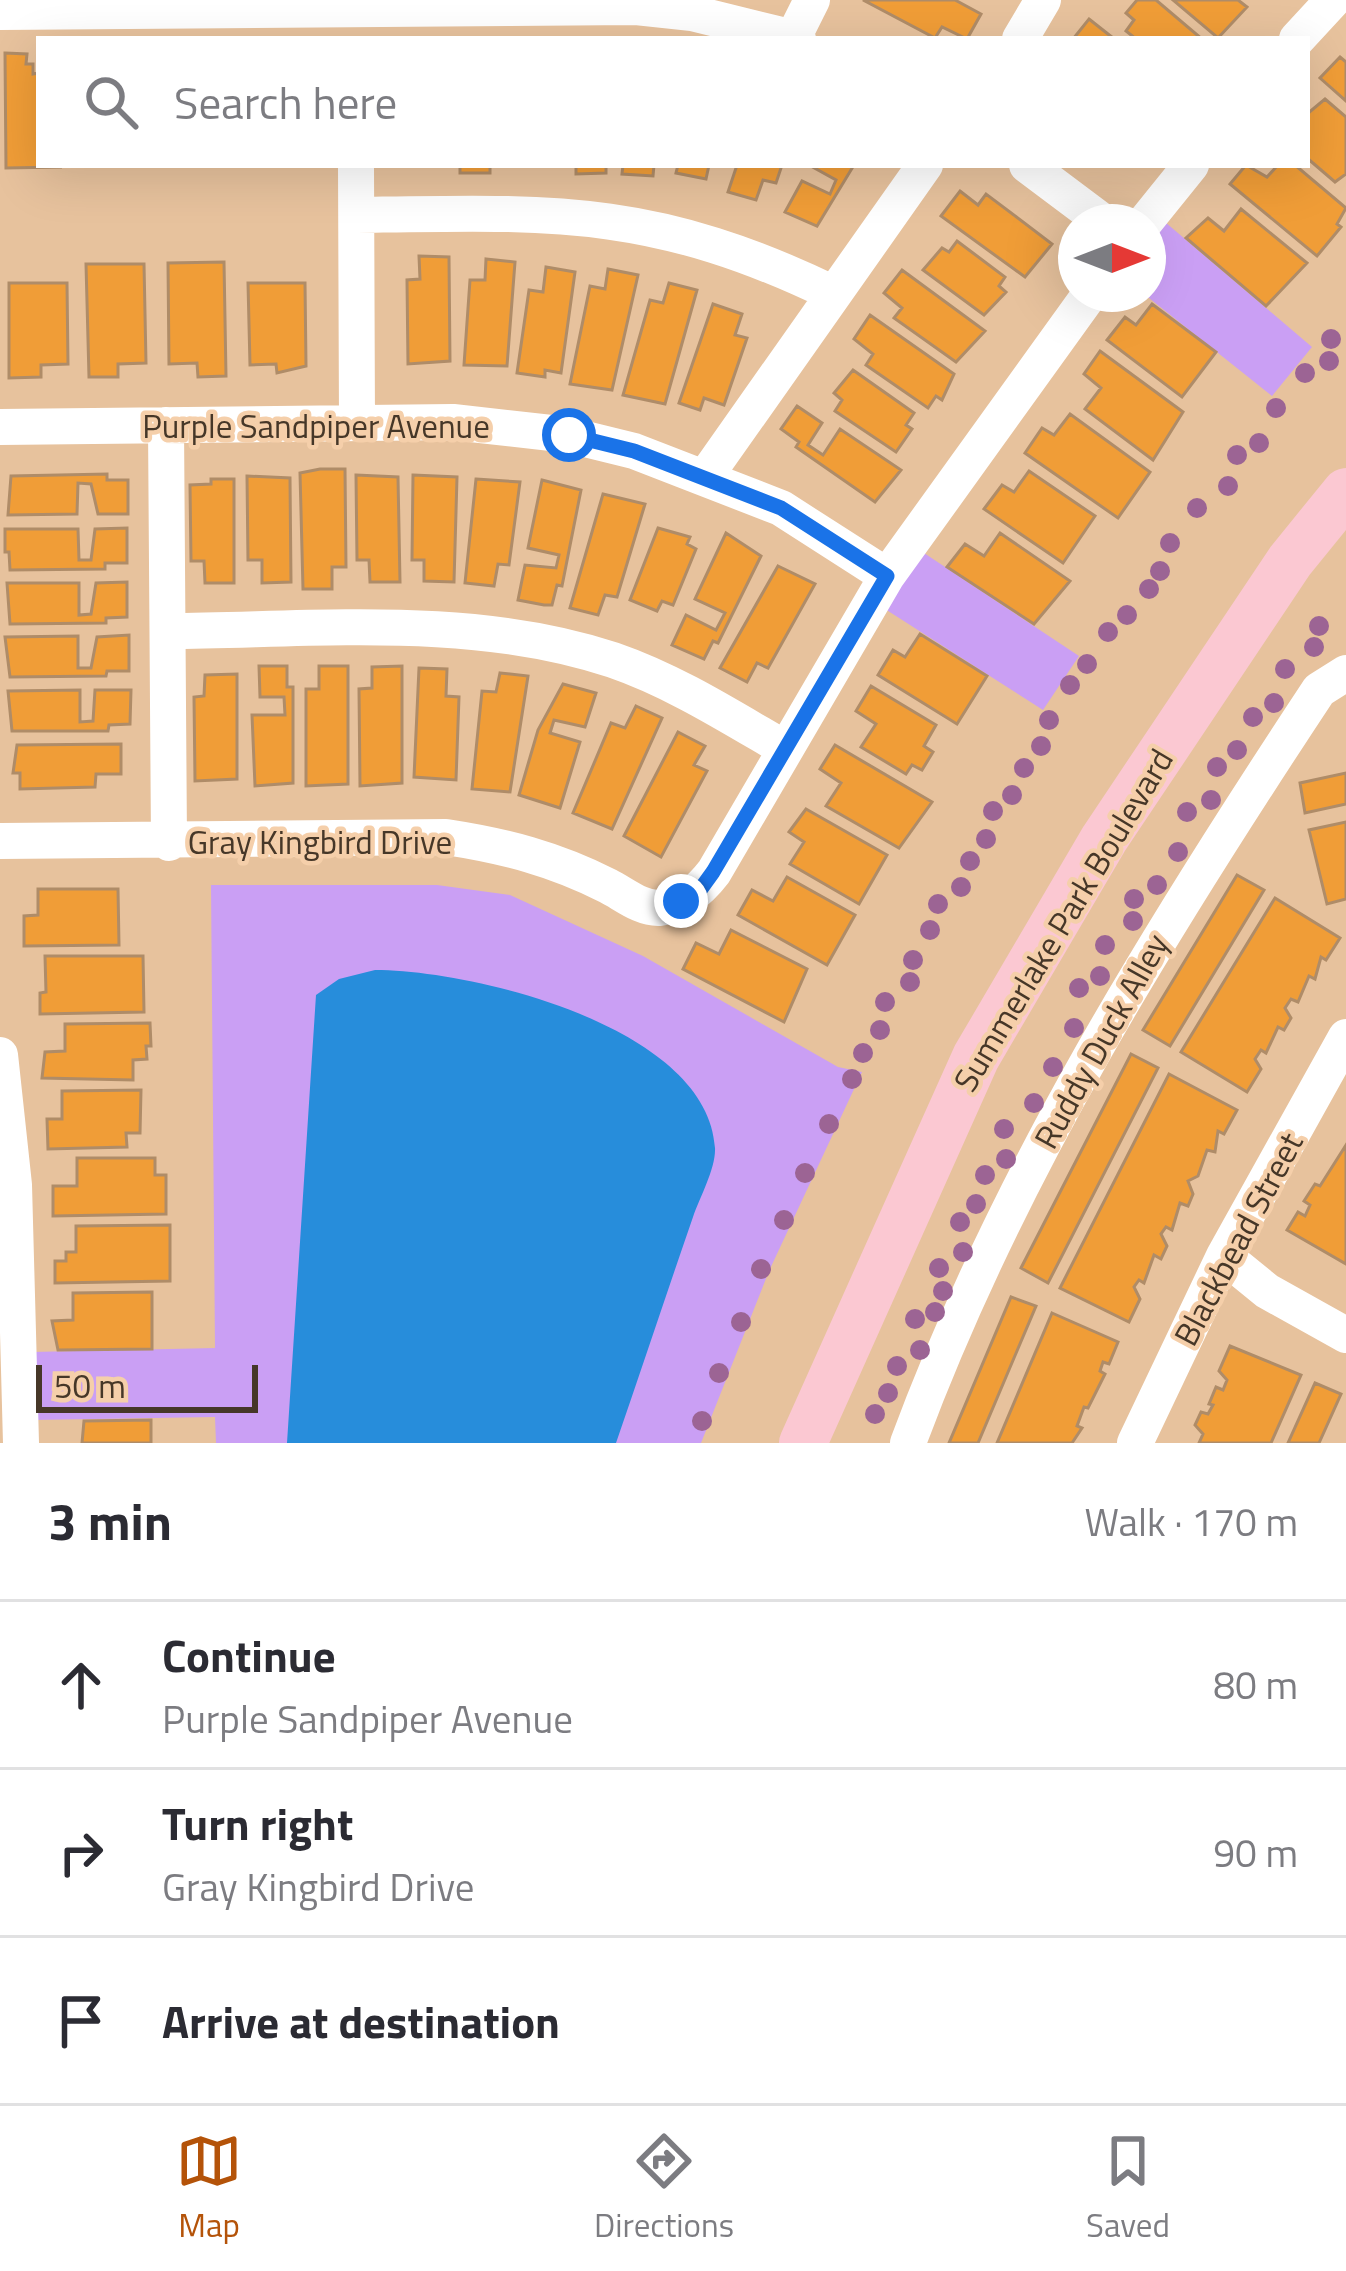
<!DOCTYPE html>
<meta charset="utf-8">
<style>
body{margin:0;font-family:"Titillium Web",sans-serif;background:#f7f7f7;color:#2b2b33}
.compass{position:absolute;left:1058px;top:204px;width:108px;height:108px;border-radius:50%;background:#fff;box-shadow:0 12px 48px #0002;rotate:90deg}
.scale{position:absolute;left:36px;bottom:30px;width:222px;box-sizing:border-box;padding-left:12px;border:6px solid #463728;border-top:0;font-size:33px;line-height:42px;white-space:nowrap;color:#463728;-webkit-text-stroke:9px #f5cfaa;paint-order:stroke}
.stop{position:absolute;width:36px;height:36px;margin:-27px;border:9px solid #1a73e8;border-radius:50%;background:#fff}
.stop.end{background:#1a73e8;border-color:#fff;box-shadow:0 3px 12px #0008}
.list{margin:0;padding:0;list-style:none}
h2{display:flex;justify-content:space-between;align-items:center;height:156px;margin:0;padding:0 48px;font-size:51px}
h2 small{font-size:39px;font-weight:400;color:#7c7c81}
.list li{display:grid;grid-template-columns:78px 1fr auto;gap:36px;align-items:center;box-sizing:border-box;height:168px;padding:0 48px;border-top:3px solid #e1e1e2}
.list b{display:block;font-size:45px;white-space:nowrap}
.list p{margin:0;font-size:39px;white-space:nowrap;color:#7c7c81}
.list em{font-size:39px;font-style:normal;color:#7c7c81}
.icon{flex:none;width:66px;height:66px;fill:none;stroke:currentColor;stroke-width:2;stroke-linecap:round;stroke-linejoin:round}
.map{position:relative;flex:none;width:1346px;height:1443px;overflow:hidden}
.search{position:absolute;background:#fff;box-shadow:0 12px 48px #0002;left:36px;right:36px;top:36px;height:132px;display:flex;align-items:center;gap:30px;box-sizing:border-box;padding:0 42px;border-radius:0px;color:#7c7c81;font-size:45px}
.sheet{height:660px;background:#fff}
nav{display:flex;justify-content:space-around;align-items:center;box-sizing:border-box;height:168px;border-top:3px solid #e1e1e2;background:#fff;font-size:33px;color:#7c7c81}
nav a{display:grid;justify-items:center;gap:6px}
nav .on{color:#b45309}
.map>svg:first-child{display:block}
.green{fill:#ca9ff4}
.water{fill:#278ddb}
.building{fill:#f09d37;stroke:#af8c68;stroke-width:3}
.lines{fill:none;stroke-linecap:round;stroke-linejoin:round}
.minor{stroke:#fff;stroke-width:36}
.major{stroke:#fbc8d2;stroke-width:48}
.tree{fill:#9c6494}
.route{stroke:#1a73e8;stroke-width:15}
.labels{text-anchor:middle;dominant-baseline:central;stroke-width:9;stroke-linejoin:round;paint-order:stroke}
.street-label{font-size:33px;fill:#463728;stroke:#f5cfaa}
</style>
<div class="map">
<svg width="1346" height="1443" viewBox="0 0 1346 1443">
<rect width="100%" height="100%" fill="#e7c29d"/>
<path class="green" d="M1165,222l147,125 -40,49 -128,-102h4v-51z
M924,553l155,103 -36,54 -158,-101z
M211,885h226l73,10 133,61 195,111 24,5 -93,199 -68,172h-485l-1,-26 -183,3 -1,-68 184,-4z"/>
<path class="water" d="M375,970c98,0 333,57 340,178 1,20 -15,49 -22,69 -26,75 -51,151 -77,226h-329l29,-448 23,-16z"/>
<path class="building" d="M863,0h92l26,14 -14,25 -25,-12 -7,11z
M1137,0h19l46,39h-66l-10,-8 8,-11 -8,-7z
M1173,0h65l9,7 -29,31z
M1089,19l24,19 -1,1h-39z
M5,53l22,1 -1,10h7v10l6,-1v92l23,2 -56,1z
M1340,57l6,5v39l-26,-23z
M1325,99l21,18v57l-11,8 -28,-24v-44z
M460,165h30v8h-30z
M576,165h30v8l-30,1z
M623,165h31l-1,11 -31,-2z
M678,165h31l-3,14 -30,-6z
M737,165h45l-6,18 -13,-3 -7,20 -28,-8z
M854,165l-37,61 -32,-14 17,-31 28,13 6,-14 -27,-15z
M1246,165l21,12 11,-12h17l51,43 -9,16 4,3 -24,29 -87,-72z
M960,191l18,14 8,-11 66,50 -27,33 -84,-61z
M1241,209l66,54 -41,43 -80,-68 22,-20 16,13z
M957,241l48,36 -6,9 7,6 -22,23 -61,-45 19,-22 7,4z
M419,256l30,1 1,104 -42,3 -1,-84 13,-1z
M486,259l29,3 -8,104 -43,-1 6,-85h15z
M224,262l2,114 -28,1 -1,-14 -28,1 -1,-101z
M86,264h58l2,99 -28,1v13h-29z
M546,267l29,5 -14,101 -16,-3v7l-28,-4 12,-83 14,2z
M608,269l30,6 -26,115 -42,-6 20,-98 15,3z
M902,270l83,61 -29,31 -62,-44 8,-10 -18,-15z
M9,283h58l1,81 -27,1v12l-32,1z
M248,283h57l1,83 -29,7 -1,-9 -26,1z
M669,283l28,7 -32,114 -42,-9 27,-95 13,3z
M713,304l29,10 -7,21 12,3 -23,67 -20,-7 -4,12 -21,-7z
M1152,304l64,48 -34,45 -75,-57 18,-23 11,8z
M870,315l84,59 -12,26 -6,-4 -8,12 -62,-43 7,-11 -19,-15z
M1100,351l83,61 -30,48 -68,-51 16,-21 -17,-14z
M853,370l61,43 -8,12 6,4 -16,23 -61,-41 7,-11 -8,-7z
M797,406l25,17 -14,22 15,10 17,-26 61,41 -26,32 -79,-55 3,-5 -18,-13z
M1070,414l80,58 -32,46 -93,-65 17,-25 12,7z
M320,469h25l1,98h-14v22h-29l-3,-116z
M1029,471l66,45 -32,47 -79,-54 18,-24 12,7z
M107,474v6h21v34h-30l-7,-30 -13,-1 -1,31 -69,1 3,-39z
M356,475l42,2 2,105h-30l-1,-22h-12z
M413,475l44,2 -3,105 -30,-1v-21h-12z
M247,476l43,2 1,104 -29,1v-23h-14z
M211,479h23v104h-29l-1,-22h-13l-1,-76 21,-1z
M476,479l44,3 -11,83 -11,-1 -4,22 -29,-3z
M542,480l39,10 -19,96 -5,-1 -5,20h-8l-26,-5 7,-35 31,3 3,-13 -31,-7z
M603,494l42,10 -28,93 -12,-2 -7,20 -28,-7z
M127,528v35h-22v6l-95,1 -1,-18h-4v-23h73l1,31h12l4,-31z
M658,528l32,9 -3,7 9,5 -23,56 -11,-4 -5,10 -27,-11z
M726,533l35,23 -43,87 -5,-2 -9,18 -32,-14 14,-30 30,15 9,-17 -30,-14z
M1000,533l70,48 -36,43 -87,-57 18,-23 19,12z
M778,566l37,18 -47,84 -11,-5 -10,19 -27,-14z
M127,582v35l-21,1v5l-96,1 -3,-41h72v32l12,-1 5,-31z
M920,634l67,42 -30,48 -79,-49 15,-25 12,7z
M129,635v36h-22l-1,5 -96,1 -5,-40 73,-1v32h13l6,-31z
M259,666h28v21h6v96l-38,3 -3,-71h33l-1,-18h-24z
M319,666h29v118l-42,2v-97h13z
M402,666v117l-42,3 -1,-97 13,-1v-21z
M419,668l28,1 -1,27 13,1 -3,83 -42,-3z
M500,673l28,3 -18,116 -38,-3 10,-98 14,1z
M237,674v105l-42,2 -1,-84 10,-1 1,-21z
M563,684l33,9 -11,34 -31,-7 -4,13 30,9 -20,66 -41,-13 19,-65z
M871,686l65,39 -12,21 9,6 -11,18 -10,-5 -6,9 -45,-27 15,-23 -20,-13z
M80,690v32l13,-1 2,-31h36l-1,34 -21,1 -1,6h-96l-4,-40z
M636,706l26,12 -50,111 -39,-16 38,-90 14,5z
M678,732l27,14 -11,19 13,6 -46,86 -37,-21z
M121,744v30h-25l-1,13 -75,2v-16h-7l4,-28z
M835,745l97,57 -33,46 -73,-42 15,-23 -21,-14z
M1346,773v31l-41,9 -5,-30z
M806,809l81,46 -28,49 -69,-40 14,-22 -15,-10z
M1346,822v77l-19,5 -18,-74z
M1237,875l27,15 -94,156 -27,-16z
M787,877l68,38 -28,50 -89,-50 14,-25 21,11z
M38,889h80l1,56 -95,1v-30l14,-1z
M1275,898l65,40 -14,22 -5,-3 -6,22 -6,-3 -11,26 -7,-3 -6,9 6,10 -7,12 -6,-3 -12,26 -5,-3 -6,9 6,10 -14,23 -66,-40z
M731,930l76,39 -23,53 -101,-53 13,-26 23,11z
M45,956h98l1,56 -104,2v-21l6,-1z
M150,1023l1,23h-5l1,13 -14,1v20l-91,-2 3,-26 20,-1v-27z
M1131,1054l27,14 -110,215 -27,-15z
M1169,1074l68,36 -13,24 -6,-3 -3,21 -8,-2 -9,26 -10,5 5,13 -5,12 -8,-3 -8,27 -6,-3 -5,7 6,12 -6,13 -7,-4 -10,28 -5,-3 -5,7 6,12 -11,23 -69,-34z
M141,1090l-1,43h-14l1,14 -79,2 -1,-30h15v-28z
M1346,1145v119l-59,-34 11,-18 7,4 5,-11 -6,-4 11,-17 5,2z
M77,1158h78v17h11v39l-113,2v-30h24z
M170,1225v56l-115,2v-22h11v-9h10v-26z
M152,1292v57l-94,1 -6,-29 21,-1v-27z
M1011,1297l25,9 -58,137h-29z
M1052,1313l66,29 -9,22 -6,-2 -3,9 5,3 -17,34 -4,-1 -7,19 5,2 -10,15h-75z
M1230,1346l71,29 -30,68h-72l4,-9 -8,-9 6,-13 7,2 5,-9 -4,-1 7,-17 7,3 4,-10 -8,-9z
M1315,1383l26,11 -22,49h-31z
M151,1420v23h-69l2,-22z"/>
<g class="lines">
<path class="minor" d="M0,12l636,-5 56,6 106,26
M793,38l19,-38
M1020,39l23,-39
M1297,39l36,-39
M356,165l1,258
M1027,165l76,57
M357,215c193,-3 295,-9 475,78
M1145,222l46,-57
M166,425l3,418
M0,427l453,-5 116,13 65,16 147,57 106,68
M705,477l220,-312
M168,631c146,-1 304,-18 445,29 61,21 116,56 171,88
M0,841l446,-4c59,9 109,22 162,49 16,8 33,23 52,22 23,-3 41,-19 54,-36l173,-296 203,-282
M0,1055l14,130 7,258
M1224,1256l43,35 79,44
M908,1443c100,-270 253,-514 411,-753l27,-17
M1135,1443l89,-187 122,-219"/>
<path class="major" d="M803,1443l173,-386 128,-218 186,-278 56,-69"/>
</g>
<g class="tree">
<circle cx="1331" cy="339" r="10"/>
<circle cx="1329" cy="361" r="10"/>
<circle cx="1305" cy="373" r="10"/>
<circle cx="1276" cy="408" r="10"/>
<circle cx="1259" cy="443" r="10"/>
<circle cx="1237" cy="455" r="10"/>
<circle cx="1228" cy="486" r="10"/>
<circle cx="1197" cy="508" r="10"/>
<circle cx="1170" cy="543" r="10"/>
<circle cx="1160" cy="571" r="10"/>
<circle cx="1149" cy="589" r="10"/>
<circle cx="1127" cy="615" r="10"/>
<circle cx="1319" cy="626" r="10"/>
<circle cx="1108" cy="632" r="10"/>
<circle cx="1314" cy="647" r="10"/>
<circle cx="1087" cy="664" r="10"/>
<circle cx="1285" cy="669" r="10"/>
<circle cx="1070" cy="685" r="10"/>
<circle cx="1274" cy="703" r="10"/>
<circle cx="1253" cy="717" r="10"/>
<circle cx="1049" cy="720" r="10"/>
<circle cx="1041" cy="746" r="10"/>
<circle cx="1237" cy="750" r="10"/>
<circle cx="1217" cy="767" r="10"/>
<circle cx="1024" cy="768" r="10"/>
<circle cx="1012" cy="795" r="10"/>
<circle cx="1211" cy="800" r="10"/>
<circle cx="993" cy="811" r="10"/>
<circle cx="1187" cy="812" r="10"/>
<circle cx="986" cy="839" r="10"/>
<circle cx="1178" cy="852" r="10"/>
<circle cx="970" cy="861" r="10"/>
<circle cx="1157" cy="885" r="10"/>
<circle cx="961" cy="887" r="10"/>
<circle cx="1134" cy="899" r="10"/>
<circle cx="938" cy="904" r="10"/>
<circle cx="1133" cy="921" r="10"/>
<circle cx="930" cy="930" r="10"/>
<circle cx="1105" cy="945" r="10"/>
<circle cx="913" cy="960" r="10"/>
<circle cx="1100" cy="976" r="10"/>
<circle cx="910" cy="982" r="10"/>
<circle cx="1079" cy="988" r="10"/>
<circle cx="885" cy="1002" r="10"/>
<circle cx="1074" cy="1028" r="10"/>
<circle cx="880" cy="1030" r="10"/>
<circle cx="863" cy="1053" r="10"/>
<circle cx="1053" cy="1067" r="10"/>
<circle cx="852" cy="1079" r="10"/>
<circle cx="1034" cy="1103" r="10"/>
<circle cx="829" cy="1124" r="10"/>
<circle cx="1004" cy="1129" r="10"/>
<circle cx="1006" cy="1159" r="10"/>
<circle cx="805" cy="1173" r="10"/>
<circle cx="985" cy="1175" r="10"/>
<circle cx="976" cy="1204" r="10"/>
<circle cx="784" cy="1220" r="10"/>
<circle cx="960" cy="1222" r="10"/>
<circle cx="963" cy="1252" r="10"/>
<circle cx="939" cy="1268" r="10"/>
<circle cx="761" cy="1269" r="10"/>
<circle cx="943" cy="1291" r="10"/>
<circle cx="935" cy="1312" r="10"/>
<circle cx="915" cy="1319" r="10"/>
<circle cx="741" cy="1322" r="10"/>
<circle cx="920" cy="1350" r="10"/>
<circle cx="897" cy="1366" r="10"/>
<circle cx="719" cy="1373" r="10"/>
<circle cx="888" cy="1393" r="10"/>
<circle cx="875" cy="1414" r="10"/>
<circle cx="702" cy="1421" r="10"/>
</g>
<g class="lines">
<path class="route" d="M569,435l65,16 147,57 106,68 -174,296 -13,18 -19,11"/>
</g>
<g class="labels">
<g class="street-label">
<text x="316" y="426">Purple Sandpiper Avenue</text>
<text x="320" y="842">Gray Kingbird Drive</text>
<text transform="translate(1063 920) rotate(-59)">Summerlake Park Boulevard</text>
<text transform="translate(1101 1041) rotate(-61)">Ruddy Duck Alley</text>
<text transform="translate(1238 1239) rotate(-62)">Blackbead Street</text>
</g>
</g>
</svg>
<svg class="compass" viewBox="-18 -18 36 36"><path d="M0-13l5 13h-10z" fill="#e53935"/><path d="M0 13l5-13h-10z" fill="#7c7c81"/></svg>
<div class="scale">50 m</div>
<div class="stop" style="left:569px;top:435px"></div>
<div class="stop end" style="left:681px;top:901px"></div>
<div class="search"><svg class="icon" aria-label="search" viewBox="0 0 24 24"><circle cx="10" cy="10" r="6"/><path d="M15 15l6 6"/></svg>Search here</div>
</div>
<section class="sheet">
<h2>3 min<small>Walk · 170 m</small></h2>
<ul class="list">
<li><svg class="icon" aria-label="ahead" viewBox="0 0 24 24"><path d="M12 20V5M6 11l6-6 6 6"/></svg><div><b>Continue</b><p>Purple Sandpiper Avenue</p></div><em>80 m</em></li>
<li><svg class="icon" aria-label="right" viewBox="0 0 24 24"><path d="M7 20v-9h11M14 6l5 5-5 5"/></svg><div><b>Turn right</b><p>Gray Kingbird Drive</p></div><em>90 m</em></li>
<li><svg class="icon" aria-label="arrive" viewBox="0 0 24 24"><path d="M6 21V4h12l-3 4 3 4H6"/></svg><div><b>Arrive at destination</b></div></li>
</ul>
</section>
<nav>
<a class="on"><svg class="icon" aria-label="map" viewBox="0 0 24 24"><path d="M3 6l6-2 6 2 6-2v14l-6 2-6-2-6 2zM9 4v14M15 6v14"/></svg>Map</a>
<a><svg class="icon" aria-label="directions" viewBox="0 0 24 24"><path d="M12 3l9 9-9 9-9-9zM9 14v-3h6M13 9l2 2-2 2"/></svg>Directions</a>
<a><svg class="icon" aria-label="saved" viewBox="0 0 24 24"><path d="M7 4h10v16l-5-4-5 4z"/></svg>Saved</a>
</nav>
